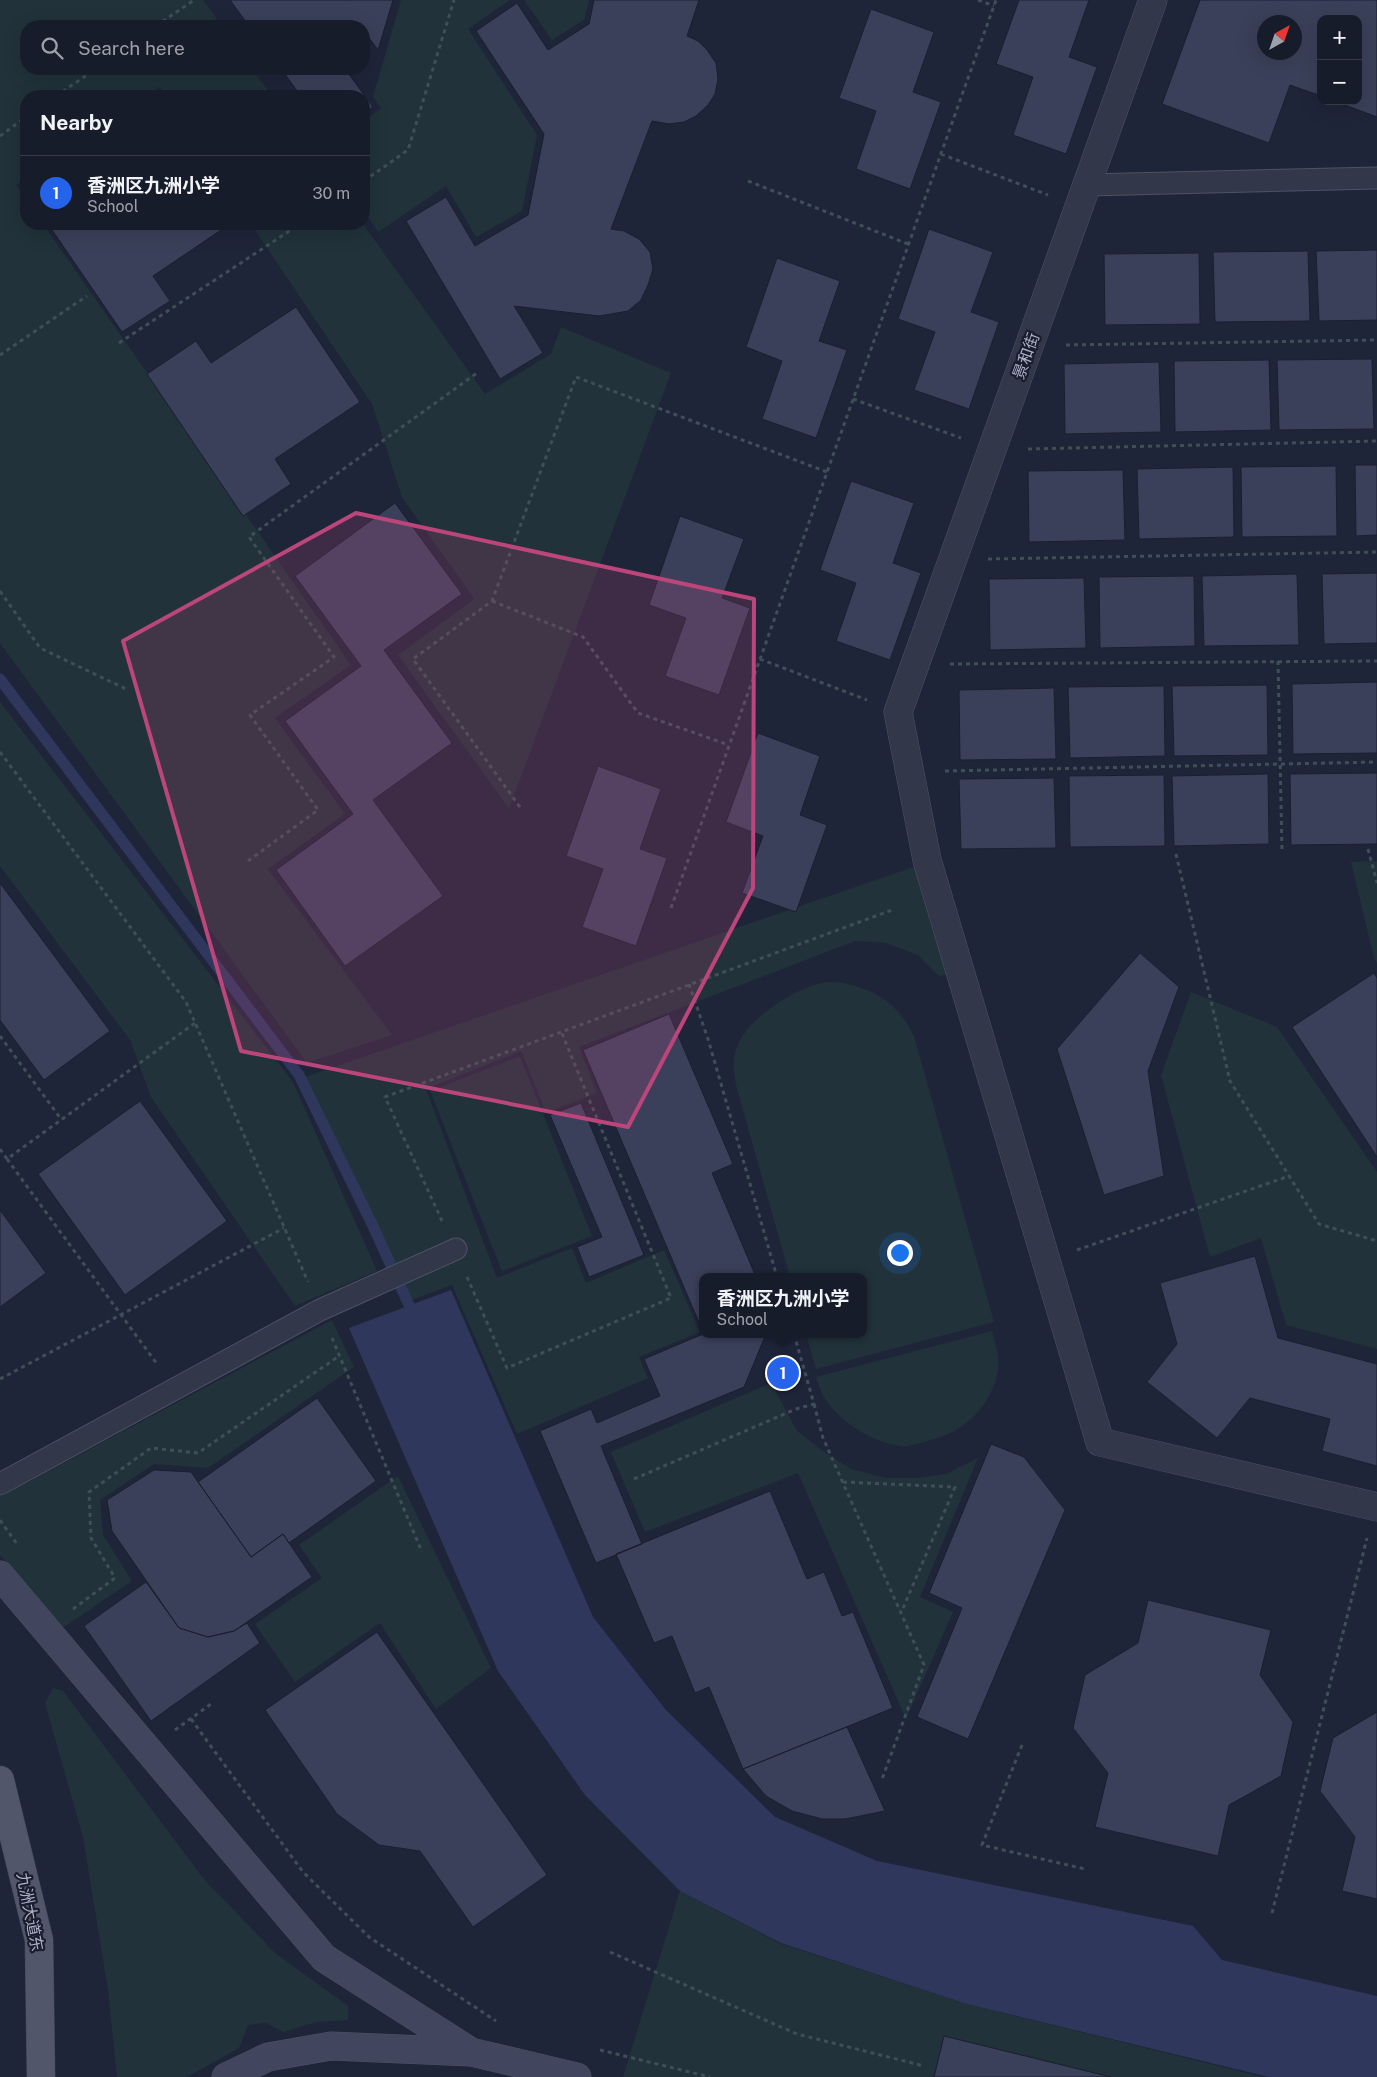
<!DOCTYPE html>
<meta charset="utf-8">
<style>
body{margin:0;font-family:"Public Sans","Noto Sans SC",sans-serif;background:#242937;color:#f1f3f6}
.controls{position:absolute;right:15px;top:15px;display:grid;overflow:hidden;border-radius:10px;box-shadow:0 5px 20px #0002}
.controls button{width:45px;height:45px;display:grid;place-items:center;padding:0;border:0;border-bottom:1px solid #363a47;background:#171c2b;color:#f1f3f6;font:25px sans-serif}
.compass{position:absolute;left:1257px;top:15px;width:45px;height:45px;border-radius:50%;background:#171c2b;box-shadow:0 5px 20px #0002;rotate:40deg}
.you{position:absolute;left:899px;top:1252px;width:18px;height:18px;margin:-12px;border:4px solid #fff;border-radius:50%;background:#1a73e8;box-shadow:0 0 0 8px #1a73e833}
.badge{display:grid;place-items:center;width:32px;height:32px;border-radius:50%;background:#2563eb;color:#fff;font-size:16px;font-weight:700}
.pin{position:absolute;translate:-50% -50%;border:2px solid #fff;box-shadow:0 1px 5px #0006}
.popup{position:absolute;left:699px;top:1273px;width:168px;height:65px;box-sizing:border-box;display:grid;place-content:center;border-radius:10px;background:#171c2b;filter:drop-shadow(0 1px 4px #0005);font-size:16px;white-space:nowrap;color:#9ea1a9}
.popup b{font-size:19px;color:#f1f3f6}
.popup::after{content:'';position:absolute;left:50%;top:100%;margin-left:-10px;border:10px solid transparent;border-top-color:#171c2b}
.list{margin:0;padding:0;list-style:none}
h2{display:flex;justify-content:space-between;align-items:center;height:65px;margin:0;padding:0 20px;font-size:21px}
h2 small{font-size:16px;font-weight:400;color:#9ea1a9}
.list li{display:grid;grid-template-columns:32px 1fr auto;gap:15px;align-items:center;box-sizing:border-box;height:75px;padding:0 20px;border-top:1px solid #363a47}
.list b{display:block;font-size:19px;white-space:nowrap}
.list p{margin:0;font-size:16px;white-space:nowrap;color:#9ea1a9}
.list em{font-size:16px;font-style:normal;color:#9ea1a9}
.icon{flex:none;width:28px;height:28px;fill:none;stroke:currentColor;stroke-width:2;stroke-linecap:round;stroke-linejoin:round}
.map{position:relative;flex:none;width:1377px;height:2077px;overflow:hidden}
.search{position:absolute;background:#171c2b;box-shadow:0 5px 20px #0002;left:20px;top:20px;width:350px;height:55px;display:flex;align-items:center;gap:12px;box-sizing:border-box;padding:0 18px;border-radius:20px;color:#9ea1a9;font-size:19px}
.panel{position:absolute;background:#171c2b;box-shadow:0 5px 20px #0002;left:20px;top:90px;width:350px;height:140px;border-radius:20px}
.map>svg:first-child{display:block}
.green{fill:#21323a}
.water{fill:#2f375d}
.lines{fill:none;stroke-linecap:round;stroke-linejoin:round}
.stream{stroke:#2f375d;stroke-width:11}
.building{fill:#3b405a;stroke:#1a1f30;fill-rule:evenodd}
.lane-casing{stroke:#4d5264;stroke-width:23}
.street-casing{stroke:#4d5264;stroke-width:29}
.secondary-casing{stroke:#4d5264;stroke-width:29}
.primary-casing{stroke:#3c4153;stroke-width:29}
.path{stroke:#3f4f58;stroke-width:3;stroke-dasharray:4 4;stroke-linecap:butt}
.lane{stroke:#33374a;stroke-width:21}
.street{stroke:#33374a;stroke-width:28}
.secondary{stroke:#41455d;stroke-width:28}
.primary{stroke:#51566a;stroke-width:28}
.marked{fill:#bc467b;fill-opacity:0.2;stroke:#bc467b;stroke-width:4;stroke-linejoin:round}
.labels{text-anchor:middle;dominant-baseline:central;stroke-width:4.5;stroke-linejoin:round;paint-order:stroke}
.street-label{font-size:16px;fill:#adb1c6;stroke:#191d2e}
</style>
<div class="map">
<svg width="1377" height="2077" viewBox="0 0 1377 2077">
<rect width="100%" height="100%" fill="#1f2539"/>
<path class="green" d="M0,0h203l19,26h-196v43h226l20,27h-106l-6,-9 -14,9h-120v82l-10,7 10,14v25h17l308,441 -76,53 70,96 -77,55 124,166 -85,28 -307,-420z
M401,0h109l-42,29 69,106 -15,76 -46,26 -30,-51 -68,46 -14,-21v-90l17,-13 -8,-11z
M524,0h65l-5,20 -32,20z
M251,224h112l122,170 66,-40 10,-27 110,46 -162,436 -111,-154 76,-56 -72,-102 -30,-93z
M0,702l293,380 84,189 -82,35 -144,-209 -21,-57 -130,-174z
M1377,861v102l-3,-5 -23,-96z
M922,864l34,110 -17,2 -21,-21 -32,-12 -31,-2 -276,106 18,46 -51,20 -25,-62 -95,38 71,189 75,-30 14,35 78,-33 36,82 -61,25 9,21 -131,56 -65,-149 -41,15 -106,-223z
M837,982c37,6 60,20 77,54l80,286 -178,47 -10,-35h57v-57h-73l-54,-192c-2,-13 -4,-26 1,-38 9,-27 54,-56 81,-63 6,-2 13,-2 19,-2z
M1191,992l86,35 100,145v177l-91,-24 -25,-87 -51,19 -49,-182z
M520,1056l72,180 -90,35 -72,-180z
M332,1320l22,47 -146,101 -54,-4 -54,36 3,35 29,46 -71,48 -61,-74v-58z
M992,1331c4,14 9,30 5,44 -8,34 -35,58 -67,65 -9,3 -21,7 -30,6 -29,-4 -63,-26 -77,-51 -3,-5 -5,-12 -7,-18z
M771,1383l26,48 26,20 28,18 35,9h31l29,-4 32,-16 -58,139 33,15 -47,107 -108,-246 -153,59 -34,-80z
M398,1476l93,192 -55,41 -56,-86 -85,59 -40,-58 67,-46 -23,-33z
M53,1688l10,3 140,187 72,75 73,53v14l-32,2 -32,10 -18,-9 -18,2 -9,23 -52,29h-70l-9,-87 -25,-153 -38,-134z
M680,1891l101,53 186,60 296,73h-640z"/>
<path class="water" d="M451,1290l142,327 73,93 109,107 102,44 316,65 29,34 155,36v81h-108l-302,-73 -186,-61 -101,-52 -95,-96 -87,-124 -149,-343z"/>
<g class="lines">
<path class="stream" d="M0,679l299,396 73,149 43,94"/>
</g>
<path class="building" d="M230,0h163l-15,50 -14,-19v-5h-115z
M594,0h105l-12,36 11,5 9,9 9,13 2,16 -3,15 -7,11 -12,11 -12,6 -15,2 -17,-3 -41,108 13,2 15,8 11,13 3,17 -5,16 -7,15 -13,11 -29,5 -85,-10 29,47 -43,26 -94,-158 40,-24 29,49 53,-31 16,-81 -68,-103 41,-28 31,47 41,-26z
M1019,0h70l-20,57 28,10 -31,87 -53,-19 20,-58 -37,-13z
M1200,0h177v117l-43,-16h24v-82h-37v77l-31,-11 -21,58 -107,-39zM1264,22h30v30h-30z
M871,9l63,23 -21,60 28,10 -31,87 -54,-20 20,-58 -37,-13z
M281,69h64l28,38 -9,7v-18h-63z
M48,224h182l-77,52 17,25 -48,31z
M929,229l64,23 -22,60 28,10 -30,87 -55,-19 21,-58 -37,-13z
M1377,250v70l-58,1 -3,-70z
M1308,251l2,70 -95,1 -2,-70z
M1199,253l1,71 -95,1 -1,-71z
M777,258l63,23 -21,60 28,9 -31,88 -54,-19 20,-58 -36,-14z
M296,307l64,95 -85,57 16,25 -48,32 -96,-142 49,-33 15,22z
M1372,359l2,70 -95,1 -2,-70z
M1269,360l2,70 -96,2 -1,-71z
M1159,362l2,70 -96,2 -1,-70z
M1355,465h22v70l-21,1z
M1336,466l1,70 -95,1 -1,-70z
M1233,467l1,70 -95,2 -2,-70z
M1123,470l2,70 -96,2 -1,-71z
M851,481l63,22 -21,60 28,10 -31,87 -54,-19 20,-58 -36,-13z
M395,503l67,91 -78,56 68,93 -79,57 70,96 -98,70 -69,-96 77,-56 -68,-93 76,-55 -66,-90z
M680,516l64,23 -22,59 28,10 -31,87 -54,-19 21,-58 -37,-13z
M1377,573v70l-53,1 -2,-70z
M1297,574l2,71 -95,1 -2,-70z
M1194,576l1,70 -95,2 -1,-71z
M1084,578l2,70 -96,2 -1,-71z
M1377,682v71l-84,1 -1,-70z
M1267,685l1,70 -94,1 -2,-70z
M1164,686l1,70 -95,2 -2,-71z
M1054,688l2,71 -96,1 -1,-70z
M758,733l62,23 -20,59 27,10 -31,87 -54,-19 21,-57 -37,-14z
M598,766l63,23 -21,60 27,9 -31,88 -54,-19 21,-58 -37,-13z
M1377,773v71l-86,1 -1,-71z
M1268,774l1,70 -95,2 -2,-70z
M1164,775l1,71 -95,1 -1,-71z
M1054,778l2,70 -95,1 -2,-70z
M0,883l110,148 -66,49 -44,-60z
M1140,953l39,34 -31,84 16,105 -60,19 -47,-146z
M1374,973l3,5v179l-85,-130z
M669,1014l64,150 -21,9 44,104h-53v55l-120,-282z
M140,1101l87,120 -102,74 -87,-121z
M581,1103l63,152 -55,22 -12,-30 25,-10 -52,-122z
M0,1210l46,63 -46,34z
M1255,1256l23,82 99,26v102l-55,-15 8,-32 -80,-21 -33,40 -70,-56 30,-38 -17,-61z
M703,1334h63l-22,53 -143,59 41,98 -46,19 -56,-132 51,-22 6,14 63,-27 -16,-37z
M317,1398l59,83 -87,62 -6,-9 -32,23 -53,-75z
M991,1444l33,13 41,53 -97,229 -51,-22 45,-109 -33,-15z
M154,1470l37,2 60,85 32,-23 29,43 -78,54 -26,6 -29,-9 -67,-97 -5,-31z
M770,1491l37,88 17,-7 18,44 11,-4 40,96 -150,61 -34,-82 -14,6 -23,-57 -18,7 -38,-89z
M146,1582l33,46 29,9 26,-6 13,-8 13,20 -109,78 -67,-95z
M1148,1600l123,30 -11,45 33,47 -12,54 -52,29 -11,51 -123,-29 13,-54 -35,-45 12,-53 53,-32z
M377,1632l170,243 -74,52 -53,-76 -41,-6 -42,-31 -72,-104z
M1377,1712v187l-35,-8 13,-54 -35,-46 13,-53z
M847,1727l38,84 -40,8h-23l-30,-8 -26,-15 -23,-27z
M944,2036l167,41h-177z"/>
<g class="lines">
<g class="lane-casing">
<path id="lane" d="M1087,185l290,-7
M0,1484l320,-174 136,-61"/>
</g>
<g class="street-casing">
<path id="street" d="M1153,0l-255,712 29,148 173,582 277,65"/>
</g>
<g class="secondary-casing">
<path id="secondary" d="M0,1575l324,383 147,94
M226,2077l42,-20 63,-11 140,6 106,25"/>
</g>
<g class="primary-casing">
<path id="primary" d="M0,1780l39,160 2,137"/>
</g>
<path class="path" d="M978,0l16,6
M156,26l38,-26
M56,96l40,-27
M0,136l26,-19
M941,154l107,41
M364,181l44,-31 46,-150
M748,181l160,63
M119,343l181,-119
M1066,345l311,-5
M0,355l87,-59
M853,399l108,39
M1028,449l349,-8
M988,559l389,-7
M0,591l40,57 86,41
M492,601l91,36 55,76 91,32
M760,659l107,41
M1278,661l4,190
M950,664l427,-3
M0,752l186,250 122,280
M945,771l432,-9
M520,807l-107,-148 79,-58 84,-224 251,95
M1368,849l9,34
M1176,854l54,227 89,143 58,17
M248,861l70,-51 -68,-95 84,-58 -85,-120 228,-164
M671,908l325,-908
M689,984l19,55 69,238
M0,1036l61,83
M0,1149l7,10 188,-136
M7,1159l150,205
M442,1221l-57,-124 507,-187
M1077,1250l212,-74
M467,1277l40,91 164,-70 -110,-267
M332,1338l90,214
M0,1379l284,-151
M814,1404l9,34 101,227 -42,114
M634,1479l162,-70 18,-5 -20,-70
M843,1482l112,5 -54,126
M0,1520l17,24
M73,1609l42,-31 -24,-40 -2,-46 62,-44 47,5 141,-97
M191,1719l112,153 66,65 127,84
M175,1730l36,-26
M1022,1745l-40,100 103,24
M1272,1913l95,-375
M610,1952l187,82 127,32
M600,2050l110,27"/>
<use href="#lane" class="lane"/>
<use href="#street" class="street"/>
<use href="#secondary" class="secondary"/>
<use href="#primary" class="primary"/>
</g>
<path class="marked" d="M356,513l398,86 -1,289 -125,239 -387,-76 -118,-410z"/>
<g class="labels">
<g class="street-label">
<text transform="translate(1026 356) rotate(-70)">景和街</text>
<text transform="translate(30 1912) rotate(79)">九洲大道东</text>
</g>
</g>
</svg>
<div class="controls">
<button>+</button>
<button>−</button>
</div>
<svg class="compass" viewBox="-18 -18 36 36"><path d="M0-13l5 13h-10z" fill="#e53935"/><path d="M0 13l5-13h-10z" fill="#9ea1a9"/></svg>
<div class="you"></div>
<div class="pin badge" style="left:783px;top:1373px">1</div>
<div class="popup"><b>香洲区九洲小学</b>School</div>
<div class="search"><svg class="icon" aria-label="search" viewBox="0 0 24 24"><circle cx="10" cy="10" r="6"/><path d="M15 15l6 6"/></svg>Search here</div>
<section class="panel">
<h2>Nearby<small></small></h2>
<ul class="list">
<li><span class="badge">1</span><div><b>香洲区九洲小学</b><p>School</p></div><em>30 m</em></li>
</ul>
</section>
</div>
